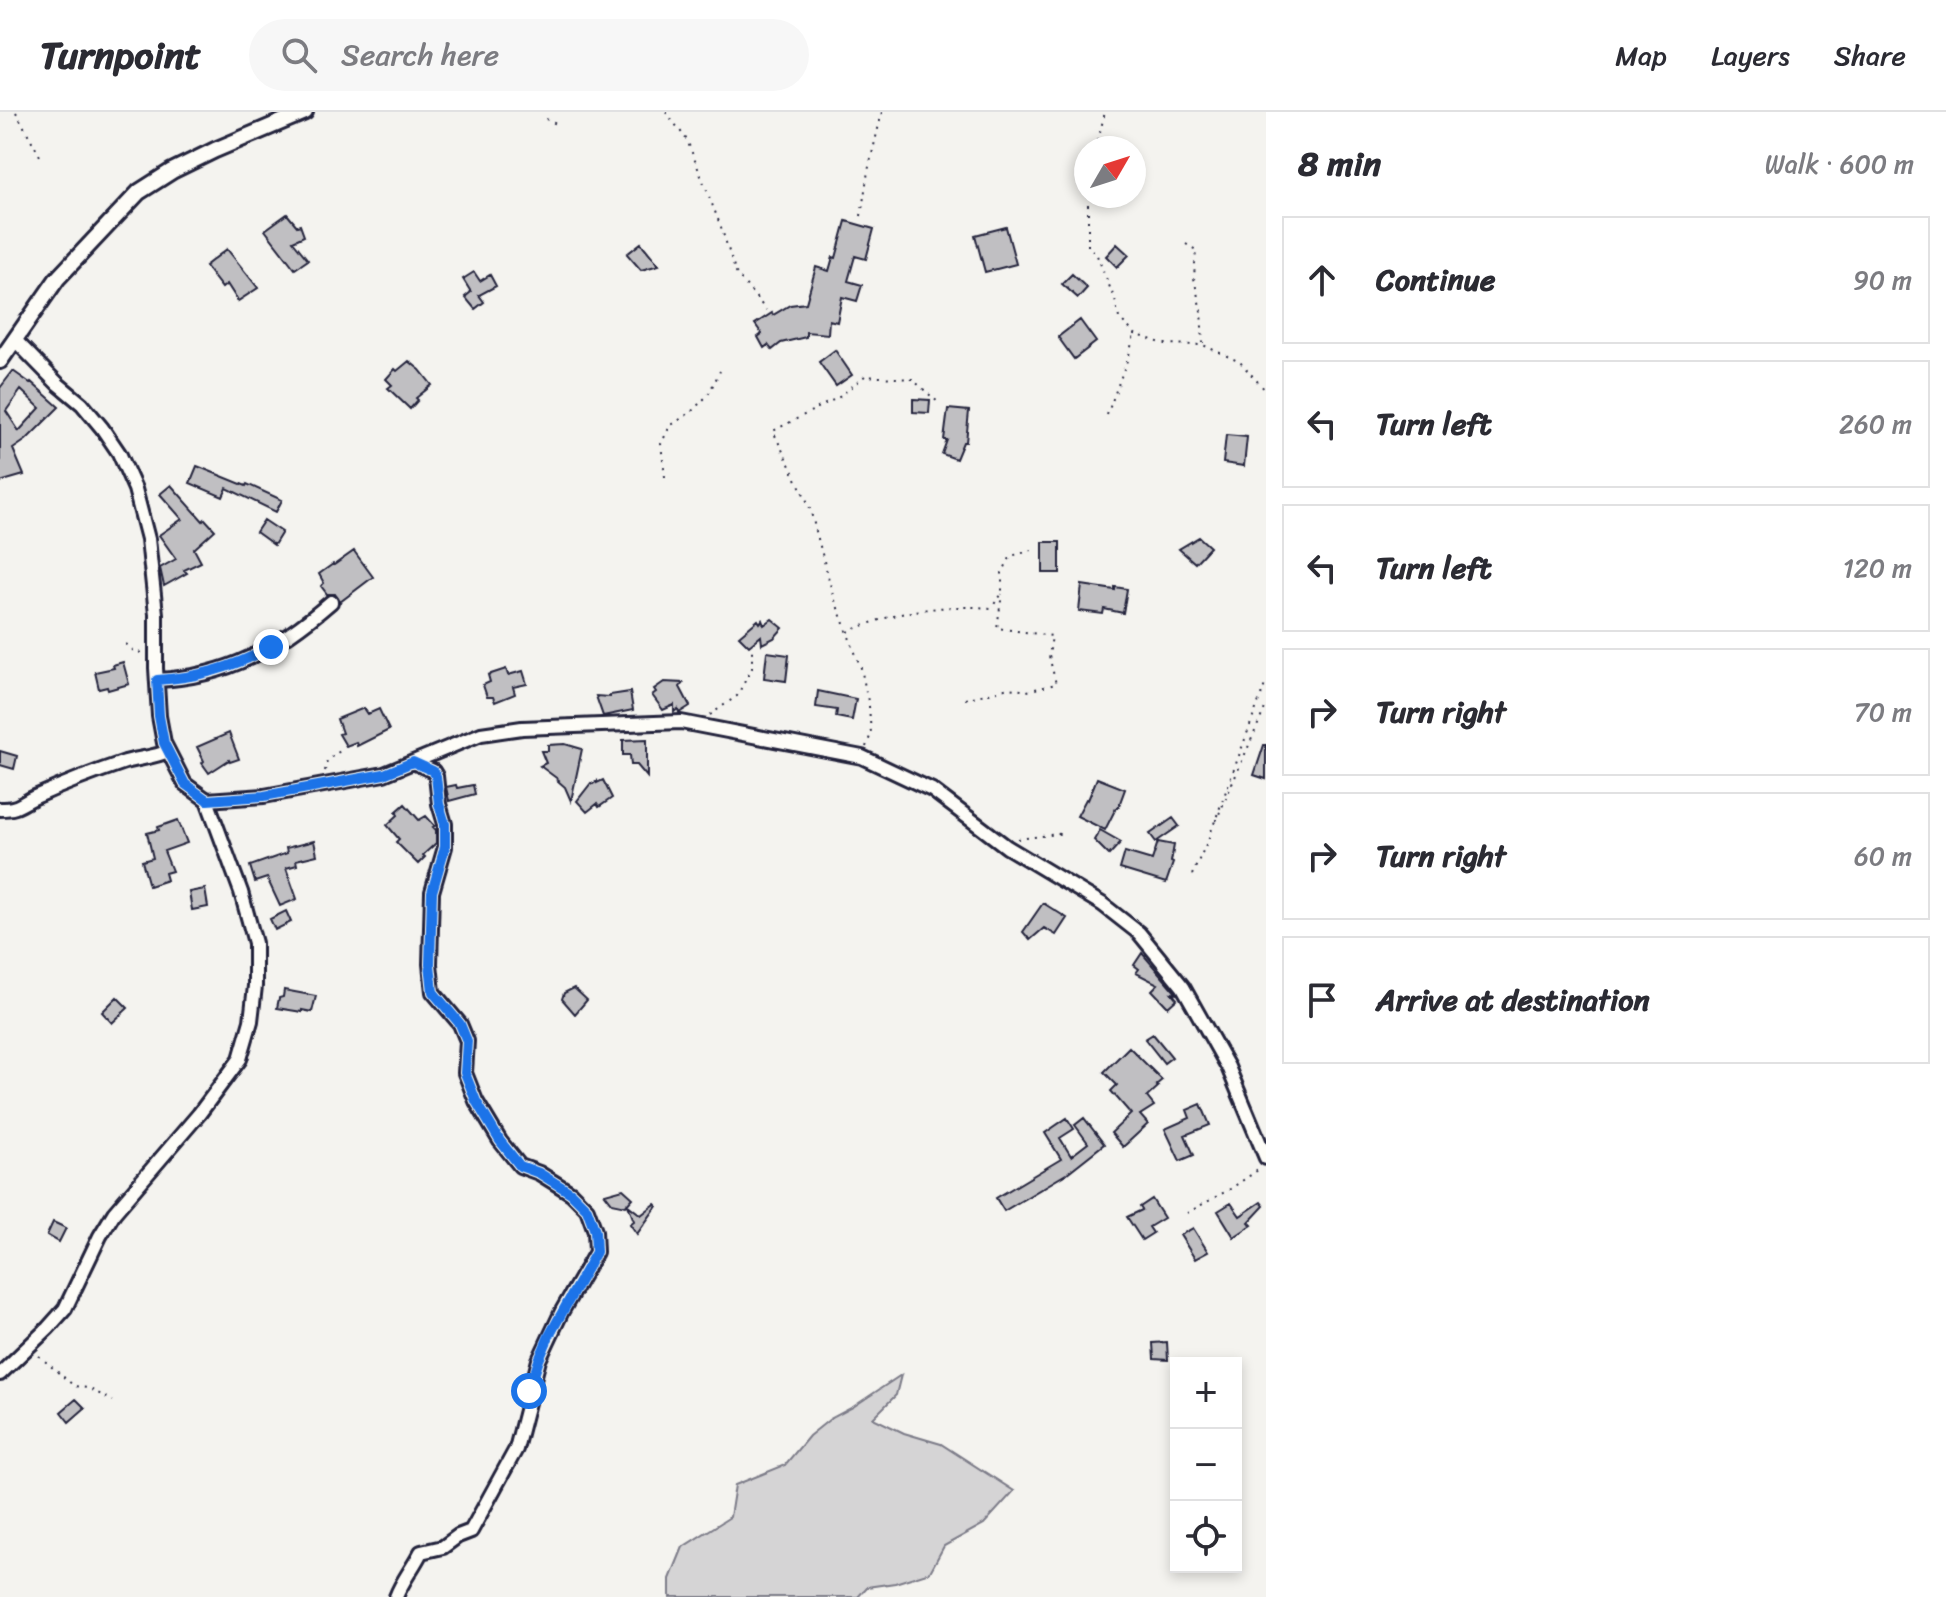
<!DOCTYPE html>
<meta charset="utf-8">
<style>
body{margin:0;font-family:Sriracha,sans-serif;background:#f7f7f7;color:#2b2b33}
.controls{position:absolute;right:24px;bottom:24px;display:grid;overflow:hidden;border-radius:0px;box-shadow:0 4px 12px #0003}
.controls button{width:72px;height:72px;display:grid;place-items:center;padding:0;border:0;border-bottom:2px solid #e1e1e2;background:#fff;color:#2b2b33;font:40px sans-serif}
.compass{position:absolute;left:1074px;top:24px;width:72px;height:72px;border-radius:50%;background:#fff;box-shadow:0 4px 12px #0003;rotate:51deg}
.stop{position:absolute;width:24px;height:24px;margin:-18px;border:6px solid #1a73e8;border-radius:50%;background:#fff}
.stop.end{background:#1a73e8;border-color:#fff;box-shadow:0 2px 8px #0008}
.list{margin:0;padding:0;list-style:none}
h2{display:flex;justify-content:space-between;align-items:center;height:104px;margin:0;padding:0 32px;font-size:34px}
h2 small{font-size:26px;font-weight:400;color:#7c7c81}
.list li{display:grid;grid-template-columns:52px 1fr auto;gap:24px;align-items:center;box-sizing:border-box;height:128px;margin:0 16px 16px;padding:0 16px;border:2px solid #e1e1e2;border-radius:0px}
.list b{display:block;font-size:30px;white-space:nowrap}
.list em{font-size:26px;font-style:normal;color:#7c7c81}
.icon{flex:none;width:44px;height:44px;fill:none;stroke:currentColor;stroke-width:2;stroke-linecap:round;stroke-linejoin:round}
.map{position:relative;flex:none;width:1266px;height:1485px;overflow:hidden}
header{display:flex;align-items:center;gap:48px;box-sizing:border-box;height:112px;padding:0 40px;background:#fff;border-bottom:2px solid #e1e1e2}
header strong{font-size:38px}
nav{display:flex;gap:44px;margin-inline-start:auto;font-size:28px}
.search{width:560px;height:72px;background:#f7f7f7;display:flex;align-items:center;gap:20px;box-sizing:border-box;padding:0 28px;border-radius:44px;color:#7c7c81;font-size:30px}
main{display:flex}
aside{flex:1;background:#fff}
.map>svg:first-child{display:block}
.green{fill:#d5d4d5;stroke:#7c7b88;stroke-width:2}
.building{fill:#c0bfc2;stroke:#22223b;stroke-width:2;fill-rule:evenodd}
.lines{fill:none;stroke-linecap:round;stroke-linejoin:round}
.minor-casing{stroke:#22223b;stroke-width:18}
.tertiary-casing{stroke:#22223b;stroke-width:20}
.path{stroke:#22223b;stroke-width:2;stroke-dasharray:2 6;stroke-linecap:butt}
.minor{stroke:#fdfcf7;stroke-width:12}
.tertiary{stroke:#fdfcf7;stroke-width:14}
.route{stroke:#1a73e8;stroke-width:10}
</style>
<header>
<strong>Turnpoint</strong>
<div class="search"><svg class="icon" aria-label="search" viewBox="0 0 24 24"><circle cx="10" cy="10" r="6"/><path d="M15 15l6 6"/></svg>Search here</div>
<nav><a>Map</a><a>Layers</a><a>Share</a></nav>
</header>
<main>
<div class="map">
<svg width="1266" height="1485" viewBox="0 0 1266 1485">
<rect width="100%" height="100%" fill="#f4f3ef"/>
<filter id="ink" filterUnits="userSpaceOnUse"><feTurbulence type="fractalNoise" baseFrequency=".0125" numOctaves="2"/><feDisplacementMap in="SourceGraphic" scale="16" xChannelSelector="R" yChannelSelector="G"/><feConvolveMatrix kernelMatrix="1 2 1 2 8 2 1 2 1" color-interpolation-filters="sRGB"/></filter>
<g filter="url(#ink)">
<path class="green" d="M901,1263l-5,20 -23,23 31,15 37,11 73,47 -30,33 -40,22 -14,26 -35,11 -28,4 -9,10h-188v-18l13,-32 47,-30 5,-32 50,-20 24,-29 21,-17 23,-12z"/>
<path class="building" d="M287,102l10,12 3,-1 4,11 -11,5 15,19 -13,9 -30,-39z
M846,109l28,8 -8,30 -11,-3 -7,25 14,4 -5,16 -15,-4 -5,25 -8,-2 -1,14 -22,-2v5l-25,6 -9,7 -4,-5 -4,3 -6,-11 4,-3 -7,-10 17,-11 1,2 17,-10 16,-2 10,-36 13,4 4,-14 3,1z
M1006,115l10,37 -31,8 -10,-37z
M641,131l18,22 -18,5 -14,-16z
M1117,132l12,11 -12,12 -11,-11z
M227,137l31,39 -20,13 -11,-17 -5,4 -17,-22z
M474,160l6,9 10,-6 6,11 -17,9 5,7 -9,7 -10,-12 6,-5 -8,-13z
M1072,162l15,14 -9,10 -16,-14z
M1080,208l16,22 -22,17 -16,-22z
M835,238l17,25 -16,11 -17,-24z
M409,249l11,9 12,15 -16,13 2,2 -8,9 -22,-21 4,-3 -6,-6 9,-10 2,2z
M13,259l17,12 1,-1 28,25 -33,33 -13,9 11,26 -24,7v-94zM21,278l19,18 -21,23 -13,-20z
M913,287l17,1 -1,13 -16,-1z
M948,297l21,2 -3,31h-3l-7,17 -14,-5 5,-14h-3z
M1226,323l21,2 -3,29 -21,-3z
M197,354l49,20 1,-2 35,16 -6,12 -49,-24 -4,9 -33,-14z
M171,373l32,36 2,-2 10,11 -21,19 7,13 -17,8 3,3 -23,13 -4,-18 16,-9 -17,-24 23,-16 -22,-25z
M264,408l18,12 -8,13 -18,-13z
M1199,425l11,10 -15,16 -16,-14z
M1043,430h17v31h-17z
M354,439l19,26 -33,25 -5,-8h-8l-6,-8 3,-3 -5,-9 14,-10 1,1z
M1082,473l33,5v-3l12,2 -4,24 -19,-4 -1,5 -24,-3z
M772,507l11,9 -9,10 -12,6 -1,-8 -12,10 -10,-10 19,-16 2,3 2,-3 2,5z
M767,540l22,3 -3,26 -22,-3z
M123,550l6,22 -21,6 -1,-3 -8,2 -4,-17 19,-4 -1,-3z
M506,557l2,6 15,-4 4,13 -14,3 2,7 -20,8 -2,-5h-6l-4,-12 7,-3 -2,-7z
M664,570l19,1 -3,4 10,19 -11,7 -1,-4 -4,3v-7l-11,5 -11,-15 4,-3 -2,-3z
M818,579l38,8 -4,21 -16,-3 1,-7 -21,-3z
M630,580l3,18 -30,6 -7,-20 14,1v-2z
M364,596l4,6 11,-5 10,21 -32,16 -1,-4 -10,4 -7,-12 3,-1 -5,-14z
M229,621l10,26 -9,3 -1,-2 -20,13 -7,-10 2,-2 -7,-14z
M647,627v38l-10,-12h-6l-1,-10h-7v-15z
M565,632l17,5 -11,52 -6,-14 -7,-6 1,-1 -19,-14 6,-3 -5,-12h7v-6z
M1264,633h2v34l-12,-4z
M0,639l17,5 -3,13 -14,-4z
M1097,666l28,11 -7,19h-2l-11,22 -28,-14 9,-17 2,1z
M603,668l9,18 -13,9 -2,-3 -10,8 -10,-11 14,-18 2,1 4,-3v2z
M456,673l1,3 16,-3 2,9 -26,7 -3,-14z
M405,692l14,16 7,-4 9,10 -2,1 3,3v13l-13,12 2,2 -7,7 -22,-22 3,-3 -12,-14 11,-10 -2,-3z
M1173,706l6,8 -23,16 -6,-8z
M178,708l9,23 -23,8 8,20 -7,2 2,7 -18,6 -7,-25 11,-3 -6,-25 12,-3 -1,-3z
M1100,718l21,12 -12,13 -15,-15z
M314,729l3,14 -21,5 1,5 -11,3 11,31 -17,7 -13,-28 -12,4 -5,-16 37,-13 -1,-5z
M1158,730l16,3 -3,17 2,1 -7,20 -46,-14 5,-17 27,8z
M205,777l3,18 -16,3 -3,-18z
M1043,791l24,15 -11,17 -12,-7 -14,12 -7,-8z
M286,799l5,11 -16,8 -5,-11z
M1142,841l35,41 -5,-1 5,6 -9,8 -16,-17 6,-6 -22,-11 3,-4 -5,-4z
M574,876l13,12 -12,14 -13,-15 2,-6z
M284,878l32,6 -4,16 -10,-2v2l-25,-4 2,-10 4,-1z
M117,885l11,11 -16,15 -10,-11z
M1153,922l19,23 -8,6 -19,-24z
M1129,935l33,33 -6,5 2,2 -11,10 7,9 -14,9 8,9 -25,23 -12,-14 20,-19 -20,-23 6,-6 -13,-13z
M1201,992l9,21 -25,10 9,20 -14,6 -15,-32 25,-11 -3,-8z
M1067,1006l7,11 -14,9 11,18 17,-13 -13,-18 9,-7 20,26 -38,30 -62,37 -8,-13 65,-39 -16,-26z
M623,1077l10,9 -7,8 -14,-3 -7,-9z
M1152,1087l12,19 -15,9 4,6 -11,7 -15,-23 15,-7 -2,-3z
M1261,1090l3,4 -15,16 3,3 -18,12 -16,-26 13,-8 9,13z
M655,1092l2,2 -20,28 -7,-10 4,-3 -6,-16 13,10z
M53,1110l13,6 -7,14 -12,-7z
M1193,1116l15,24 -13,7 -15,-24z
M1167,1230l1,18 -14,-1 -1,-16z
M76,1287l9,9 -16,14 -8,-10z"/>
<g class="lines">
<g class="minor-casing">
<path id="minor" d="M157,568c71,-3 121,-32 174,-78
M207,688l57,-4 120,-22 97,-40 41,-6 159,-6 181,35 70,33 75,57 95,57 37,29 44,54 45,80 38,91
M0,697c19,0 20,-5 35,-12 29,-13 60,-25 90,-35 14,-4 31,-5 43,-11
M0,1262l48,-46 17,-19 35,-73 14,-23 85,-99 41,-55 11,-38 4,-35v-43l-14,-51 -34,-92 -22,-16 -21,-41 -5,-27 -3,-48v-54l-8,-75 -13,-50 -16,-36 -17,-25 -20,-24 -24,-20 -43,-44
M396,1485c6,-16 17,-29 25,-45l22,-5 15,-11 13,-5 45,-82 23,-89 23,-49 34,-59 -1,-21 -8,-22 -16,-16 -32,-20 -19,-7 -20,-25 -24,-40 -11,-28 2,-32 -7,-17 -27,-32 -3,-28 2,-72 13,-45v-23l-6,-20 -3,-28 -3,-5 -20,-9"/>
</g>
<g class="tertiary-casing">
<path id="tertiary" d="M0,249l57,-82 82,-87 33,-21 43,-21 90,-38"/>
</g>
<path class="path" d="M16,0l24,44
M666,0l21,28 34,87 15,46 30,37
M546,7l14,7
M1096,36l9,-36
M1088,84v51l8,6 19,47 4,18 16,16 29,10 39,1 37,17 26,29
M861,104l7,-45 14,-59
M1186,132l10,6 -2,28 7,33 2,32
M1107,303l22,-60 5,-20
M665,365l-4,-33 9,-18 21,-14 17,-17 12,-24
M848,520c48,-21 91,-28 143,-24l11,-14v-21l9,-17 19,-5 5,-4
M126,532l9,8 8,1
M965,587l44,-11 18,3 29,-7 -7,-28 3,-20 -55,-8 5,-34
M710,603l27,-19 15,-28v-22
M866,635l5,-13 -2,-28 -8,-38 -28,-73 -24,-90 -36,-74 66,-34 26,-21 47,3 28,25
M325,659l2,-11 13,-9
M1216,709l50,-115
M1018,727l47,-6
M1192,763l16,-35 58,-158
M1187,1101l43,-24 28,-19
M39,1244l35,30 14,2 25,13"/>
<use href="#minor" class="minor"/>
<use href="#tertiary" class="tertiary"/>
</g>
</g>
<g class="lines" filter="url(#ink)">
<path class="route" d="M271,535c-36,20 -72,31 -114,33l2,36 5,27 21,41 22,16 57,-4 120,-22 29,-12 20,9 3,5 3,28 6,20v23l-13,45 -2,72 3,28 27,32 7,17 -2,32 11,28 24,40 20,25 19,7 32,20 16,16 8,22 1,21 -47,84 -10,24 -10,31"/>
</g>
</svg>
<div class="controls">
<button>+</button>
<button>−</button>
<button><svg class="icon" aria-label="locate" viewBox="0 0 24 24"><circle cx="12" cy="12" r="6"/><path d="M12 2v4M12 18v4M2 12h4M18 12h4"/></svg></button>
</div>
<svg class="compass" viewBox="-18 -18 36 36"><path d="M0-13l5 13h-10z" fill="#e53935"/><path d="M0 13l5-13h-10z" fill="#7c7c81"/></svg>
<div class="stop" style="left:529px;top:1279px"></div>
<div class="stop end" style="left:271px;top:535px"></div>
</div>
<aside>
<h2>8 min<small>Walk · 600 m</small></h2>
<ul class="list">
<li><svg class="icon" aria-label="ahead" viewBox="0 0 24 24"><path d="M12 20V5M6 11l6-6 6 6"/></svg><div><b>Continue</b></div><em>90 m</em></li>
<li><svg class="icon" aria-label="left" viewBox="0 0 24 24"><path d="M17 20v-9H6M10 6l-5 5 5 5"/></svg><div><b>Turn left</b></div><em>260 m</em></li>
<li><svg class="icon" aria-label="left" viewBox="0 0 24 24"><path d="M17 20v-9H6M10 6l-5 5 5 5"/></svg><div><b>Turn left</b></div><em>120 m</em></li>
<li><svg class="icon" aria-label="right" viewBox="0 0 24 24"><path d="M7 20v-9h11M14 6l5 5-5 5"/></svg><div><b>Turn right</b></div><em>70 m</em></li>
<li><svg class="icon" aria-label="right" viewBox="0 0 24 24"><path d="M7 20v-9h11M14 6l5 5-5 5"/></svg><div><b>Turn right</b></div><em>60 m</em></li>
<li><svg class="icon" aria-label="arrive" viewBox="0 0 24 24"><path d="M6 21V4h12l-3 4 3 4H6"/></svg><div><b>Arrive at destination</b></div></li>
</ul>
</aside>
</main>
